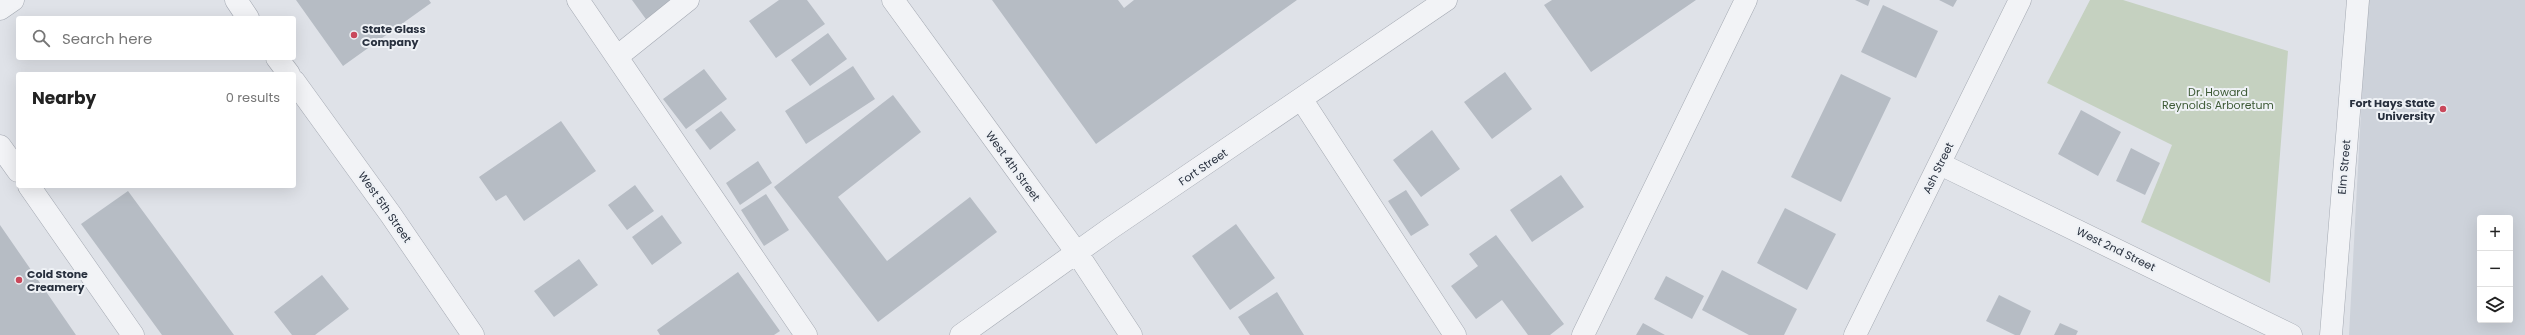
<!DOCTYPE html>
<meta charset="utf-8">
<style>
body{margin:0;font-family:Poppins,sans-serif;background:#f2f2f2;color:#222}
.controls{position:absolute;right:12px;bottom:12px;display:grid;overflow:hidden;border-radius:4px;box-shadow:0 4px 16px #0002}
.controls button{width:36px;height:36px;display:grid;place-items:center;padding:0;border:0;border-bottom:1px solid #e0e0e0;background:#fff;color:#222;font:20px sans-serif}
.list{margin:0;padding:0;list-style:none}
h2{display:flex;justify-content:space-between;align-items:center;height:52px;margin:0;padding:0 16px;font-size:17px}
h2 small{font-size:13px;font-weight:400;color:#767676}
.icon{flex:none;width:22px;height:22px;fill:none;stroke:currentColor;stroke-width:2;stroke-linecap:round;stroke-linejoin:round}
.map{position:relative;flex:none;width:2525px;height:335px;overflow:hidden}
.search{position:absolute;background:#fff;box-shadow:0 4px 16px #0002;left:16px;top:16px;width:280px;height:44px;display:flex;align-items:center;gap:10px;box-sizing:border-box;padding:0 14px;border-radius:4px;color:#767676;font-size:15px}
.panel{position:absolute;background:#fff;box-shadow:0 4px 16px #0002;left:16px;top:72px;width:280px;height:116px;border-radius:4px}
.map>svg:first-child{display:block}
.built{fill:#cdd2da;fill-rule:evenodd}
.green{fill:#c5d1c0}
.building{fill:#b6bcc4}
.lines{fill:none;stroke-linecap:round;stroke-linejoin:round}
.minor-casing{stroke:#a4a9b2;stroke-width:23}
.minor{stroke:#f2f3f6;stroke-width:22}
.poi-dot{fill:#c9485b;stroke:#eef1f5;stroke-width:1.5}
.labels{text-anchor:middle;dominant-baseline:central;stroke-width:4;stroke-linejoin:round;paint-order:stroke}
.poi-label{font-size:11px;font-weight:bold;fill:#28303e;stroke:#eef1f5;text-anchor:start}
.park-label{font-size:11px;fill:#3d5a36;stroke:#eef1f5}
.street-label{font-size:11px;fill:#28303e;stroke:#eef1f5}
</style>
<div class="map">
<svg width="2525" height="335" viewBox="0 0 2525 335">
<rect width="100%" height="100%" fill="#dfe2e8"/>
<path class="built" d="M2367,0h158v335h-176zM2480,218h30v102h-30z"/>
<path class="green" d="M2090,0h33l165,51 -18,232 -129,-61 31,-77 -125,-62z"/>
<path class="building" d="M296,0h133l2,3 -88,63z
M632,0h46l-30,22z
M779,0h28l18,24 -49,34 -27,-37z
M992,0h126l6,8 10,-8h163l-201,144z
M1552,0h144l-105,72 -47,-67z
M1855,0h15l-2,6z
M1939,0h18l-4,7z
M1883,5l55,26 -22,47 -55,-26z
M828,33l19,26 -37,27 -19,-26z
M853,66l22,33 -69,45 -21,-33z
M704,69l23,30 -41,30 -23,-30z
M1505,72l27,37 -40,30 -28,-37z
M1841,74l50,24 -50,104 -50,-25z
M893,95l28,37 -83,65 49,64 83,-64 27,35 -119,90 -104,-135z
M2081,110l40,22 -23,44 -40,-22z
M721,111l15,19 -26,20 -15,-20z
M561,121l35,50 -72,50 -18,-26 -10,6 -17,-24z
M1432,130l28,39 -39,28 -28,-37z
M2131,148l29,15 -15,32 -29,-14z
M758,161l14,22 -32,22 -14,-22z
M1561,175l23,32 -52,35 -22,-32z
M635,185l19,26 -27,19 -19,-25z
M1406,190l23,35 -18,11 -23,-35z
M128,191l106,144h-72l-81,-111z
M766,194l23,36 -25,16 -23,-36z
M1785,208l51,26 -29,56 -50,-27z
M662,215l20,28 -30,22 -20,-28z
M1236,224l39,54 -45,32 -38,-54z
M0,225l76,110h-76z
M1496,235l68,89 -14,11h-22l-26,-35 -26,19 -25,-33 27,-20 -9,-12z
M579,259l19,26 -44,32 -20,-26z
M1722,270l75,39 -13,26h-35l-47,-25z
M738,272l42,59 -6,4h-114l-3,-5z
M322,275l27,34 -34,26h-23l-18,-23z
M1666,276l38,20 -12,23 -38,-20z
M1277,292l27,43h-54l-12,-18z
M1999,295l32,16 -11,24h-5l-29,-14z
M1643,323l22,12h-29z
M2060,323l18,8 -2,4h-22z"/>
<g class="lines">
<g class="minor-casing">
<path id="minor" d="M236,0l12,18
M578,0l228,335
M893,0l184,253 54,82
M0,9l13,-9
M618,56l70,-56
M277,58l12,16
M294,81l97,134 82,120
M1302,100l153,235
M0,146l18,25
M1940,164l351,171
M29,186l104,149
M961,335l150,-107 335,-228
M1583,335l163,-335
M1855,335l165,-335
M2331,335l27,-335"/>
</g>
<use href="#minor" class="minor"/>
</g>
<g class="poi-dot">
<circle cx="354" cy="35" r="4"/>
<circle cx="2443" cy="109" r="4"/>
<circle cx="19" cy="280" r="4"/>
</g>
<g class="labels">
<g class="poi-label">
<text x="362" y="29">State Glass<tspan x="362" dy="13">Company</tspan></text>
<text x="2435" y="103" text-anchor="end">Fort Hays State<tspan x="2435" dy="13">University</tspan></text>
<text x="27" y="274">Cold Stone<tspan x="27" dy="13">Creamery</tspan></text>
</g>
<g class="park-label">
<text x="2218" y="92">Dr. Howard<tspan x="2218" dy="13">Reynolds Arboretum</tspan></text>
</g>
<g class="street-label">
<text transform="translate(1013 166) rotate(54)">West 4th Street</text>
<text transform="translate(1203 167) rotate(-34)">Fort Street</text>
<text transform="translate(2344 167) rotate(-85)">Elm Street</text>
<text transform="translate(1938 168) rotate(-64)">Ash Street</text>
<text transform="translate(385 207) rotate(55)">West 5th Street</text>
<text transform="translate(2116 249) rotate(26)">West 2nd Street</text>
</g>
</g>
</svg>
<div class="controls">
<button>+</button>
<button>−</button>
<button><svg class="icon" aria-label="layers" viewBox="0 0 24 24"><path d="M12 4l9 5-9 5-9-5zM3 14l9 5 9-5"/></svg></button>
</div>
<div class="search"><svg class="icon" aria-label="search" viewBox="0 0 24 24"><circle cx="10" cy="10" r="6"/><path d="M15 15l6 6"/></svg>Search here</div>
<section class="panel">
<h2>Nearby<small>0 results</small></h2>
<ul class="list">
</ul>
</section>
</div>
